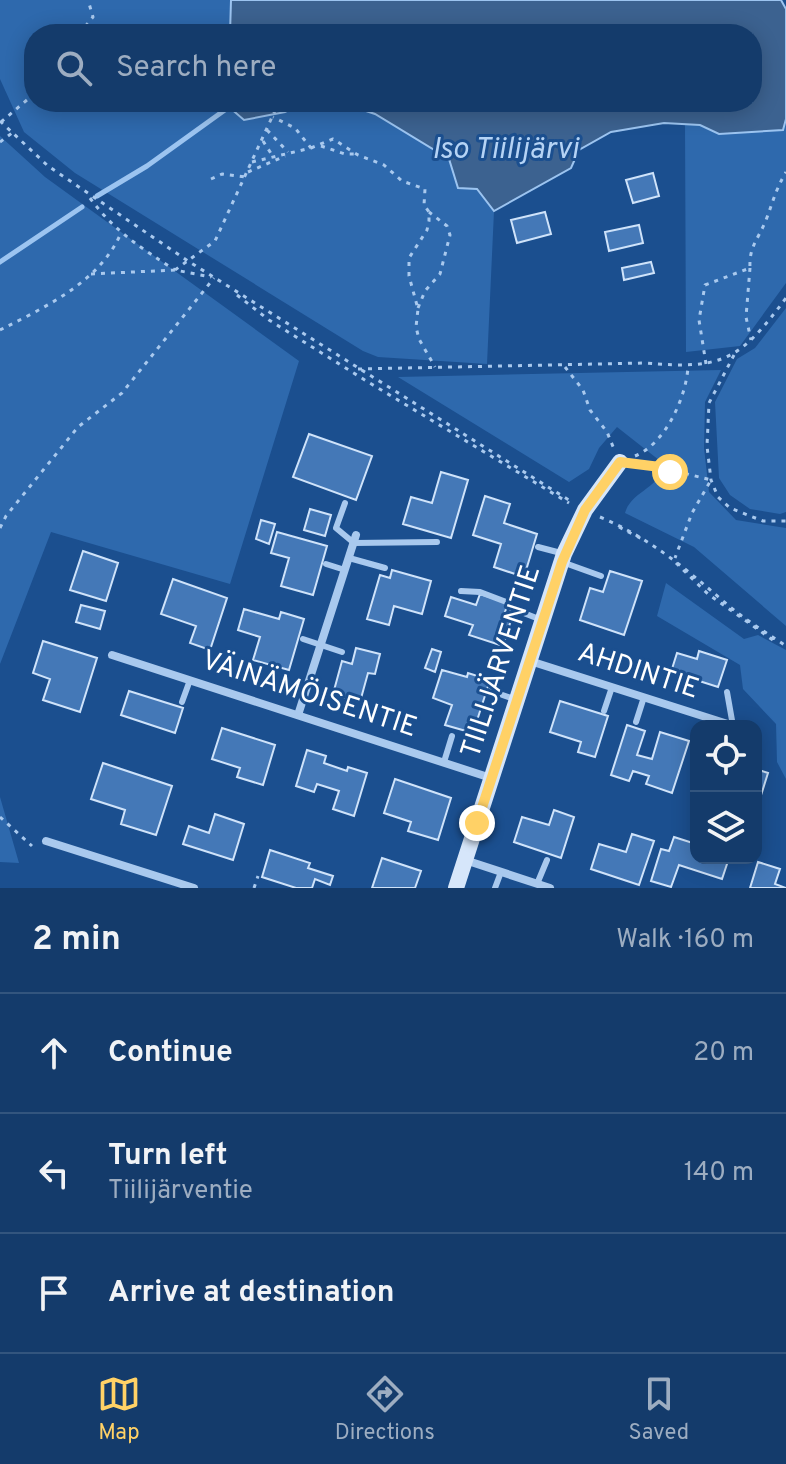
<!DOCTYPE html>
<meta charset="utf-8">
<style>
body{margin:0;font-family:Overpass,sans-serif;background:#1d4271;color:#f1f3f6}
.controls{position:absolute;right:24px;bottom:24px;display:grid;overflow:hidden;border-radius:16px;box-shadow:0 4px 20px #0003}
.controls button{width:72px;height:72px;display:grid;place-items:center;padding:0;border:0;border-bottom:2px solid #33557e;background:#143b6b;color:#f1f3f6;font:40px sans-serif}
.stop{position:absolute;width:24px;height:24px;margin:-18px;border:6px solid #ffd166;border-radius:50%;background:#fff}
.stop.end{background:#ffd166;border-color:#fff;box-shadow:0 2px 8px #0008}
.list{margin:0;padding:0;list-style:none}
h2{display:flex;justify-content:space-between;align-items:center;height:104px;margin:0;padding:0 32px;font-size:34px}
h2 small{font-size:26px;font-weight:400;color:#9dadc1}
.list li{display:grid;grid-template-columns:52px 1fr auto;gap:24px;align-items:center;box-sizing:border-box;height:120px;padding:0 32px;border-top:2px solid #33557e}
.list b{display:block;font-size:30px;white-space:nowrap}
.list p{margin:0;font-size:26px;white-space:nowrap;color:#9dadc1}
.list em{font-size:26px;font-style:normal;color:#9dadc1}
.icon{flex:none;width:44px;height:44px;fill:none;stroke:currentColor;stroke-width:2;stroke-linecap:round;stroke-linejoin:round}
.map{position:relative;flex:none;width:786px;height:888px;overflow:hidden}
.search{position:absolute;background:#143b6b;box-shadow:0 4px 20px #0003;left:24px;right:24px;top:24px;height:88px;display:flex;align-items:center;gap:20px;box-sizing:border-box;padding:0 28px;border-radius:32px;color:#9dadc1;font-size:30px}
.sheet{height:464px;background:#143b6b}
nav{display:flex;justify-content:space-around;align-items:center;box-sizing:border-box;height:112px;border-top:2px solid #33557e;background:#143b6b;font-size:22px;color:#9dadc1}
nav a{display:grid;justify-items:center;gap:4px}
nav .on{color:#ffd166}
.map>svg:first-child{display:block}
.green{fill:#2e69ad}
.water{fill:#3c6290;stroke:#9cc4f0;stroke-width:2}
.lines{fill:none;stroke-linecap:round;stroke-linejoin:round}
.stream{stroke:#9cc4f0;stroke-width:5}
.building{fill:#4478b7;stroke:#cfe3fa;stroke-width:2}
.path{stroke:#a9c9ee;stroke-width:3;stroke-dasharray:4 6;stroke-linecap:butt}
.lane{stroke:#a9c9ee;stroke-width:6}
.street{stroke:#a9c9ee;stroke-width:8}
.secondary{stroke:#d6e6fa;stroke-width:16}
.route{stroke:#ffd166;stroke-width:10}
.labels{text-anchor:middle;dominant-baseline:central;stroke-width:6;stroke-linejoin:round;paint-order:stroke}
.street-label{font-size:28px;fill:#fff;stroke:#1b4f8f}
.water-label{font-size:30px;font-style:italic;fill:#b5d3f5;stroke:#1b4f8f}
</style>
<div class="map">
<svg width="786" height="888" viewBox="0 0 786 888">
<rect width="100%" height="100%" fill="#1b4f8f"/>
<path class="green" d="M0,0h231l-1,34h-196v68h195v5l56,5 19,-10h35l36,12 74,45 8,20 20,10 17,22 -7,153 -109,-7 -15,-6 -288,-178 -51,-41 -24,-53z
M786,119v164l-46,63 -54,6 -1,-229 15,2 20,9 62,-4z
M0,136l45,41 254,184 -69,223 -179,-52 -51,132z
M786,308v204l-6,2 -30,-5 -20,-14 -11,-17 -4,-76 22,-43 18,-11z
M721,370l-16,32 -1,46 5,44 27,28 50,8v98l-92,-79 -69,-34c6,-22 36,-25 39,-49l-47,-37 -18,21 -10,21 -20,13 -171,-105z
M666,583l78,56 14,-4 28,15v129l-9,-17 -1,-38 -33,-35 -3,-24 -83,-49z
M0,797l19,66 -19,-1z"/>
<path class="water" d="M231,0h550l5,9v110l-3,11 -64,4 -19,-9 -36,-2 -53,9 -32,18 -8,18 -77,43 -17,-22 -19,-1 -9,-29 -74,-45 -36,-12h413v-68h-522z
M229,102h75l-19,10 -41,8 -15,-13z"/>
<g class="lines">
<path class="stream" d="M97,196l50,-30 82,-59
M0,262l82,-55"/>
</g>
<path class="building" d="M653,173l6,23 -26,7 -7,-23z
M545,212l6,22 -34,9 -6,-23z
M639,225l4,18 -34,8 -4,-19z
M651,262l3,11 -30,7 -2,-12z
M309,434l63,22 -16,44 -63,-23z
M441,472l27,8 -17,58 -48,-14 8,-27 21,6z
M485,496l25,8 -6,19 33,11 -13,43 -30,-10 7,-23 -28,-9z
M310,509l21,6 -6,21 -21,-6z
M261,520l14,4 -6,20 -13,-5z
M277,532l50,14 -14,49 -32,-9 8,-28 -18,-5z
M83,551l35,12 -12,38 -36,-11z
M392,570l39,11 -9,33 -28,-8 -5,19 -22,-6 13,-44 10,3z
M610,571l32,10 -18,54 -44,-15 10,-32 13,4z
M173,579l54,19 -17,52 -20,-7 6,-17 -35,-12z
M480,594l28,9 -4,12 8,2 -9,29 -34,-11 4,-10 -28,-9 6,-19 25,8z
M81,605l24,6 -5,18 -24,-7z
M244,609l35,10 2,-7 23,7 -15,51 -36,-10 7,-23 -22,-7z
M43,641l54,17 -17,54 -37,-12 7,-21 -17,-6z
M356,648l24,6 -5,20 -7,-1 -8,29 -27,-8 9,-33 10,3z
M432,649l9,3 -6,20 -10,-4z
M699,651l28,9 -9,27 -47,-15 6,-19 20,6z
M442,670l25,7 1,-4 22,7 -17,53 -28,-8 7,-20 -19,-7z
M129,691l54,17 -8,25 -54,-18z
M560,701l48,15 -13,41 -17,-5 3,-10 -31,-10z
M627,725l18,6 -8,24 15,4 8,-27 29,9 -17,52 -26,-9 3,-8 -16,-5 -4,10 -18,-6z
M222,728l53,17 -12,40 -26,-8 3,-9 -28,-9z
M307,750l19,6 -2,7 23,8 1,-4 19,6 -13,43 -21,-7 6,-18 -22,-7 -3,8 -18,-6z
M103,763l69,23 -16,49 -35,-11 4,-14 -34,-11z
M756,769l12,4 -11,35h-1z
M395,779l56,19 -13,42 -30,-9 3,-9 -27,-9z
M554,810l20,7 -13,41 -47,-16 8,-25 27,8z
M215,814l29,10 -11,36 -50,-16 6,-18 20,7z
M632,834l22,7 -15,44 -48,-16 8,-25 27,8z
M674,837l22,7v14h33l-7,21 -43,-14 -8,22 -20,-6 10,-32 8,2z
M270,850l40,13 -2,5 25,8 -3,9 -15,-6 -3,9h-16l-34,-11z
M382,858l39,13 -6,17h-43z
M758,862l22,7 -5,15 11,4h-36z"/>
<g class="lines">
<path class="path" d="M79,34l14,-17 -5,-17
M0,121l48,45 140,95 384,241
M1,122l33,-28
M267,130l21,22
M263,141l9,14
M0,142l12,-9
M321,146l24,8h11
M311,148l22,-9 25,16 26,10 18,16 23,8 -1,16 5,7v9l-2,9 -18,28v18l9,33 -2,18 3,12 16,28
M252,162l59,-14 -16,-20 -22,-11
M248,172l37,-16
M211,179l11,-5 23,3
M90,198c24,33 51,50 85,72
M750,268l-4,49 5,23
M175,270l40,-29 64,-139
M91,274l84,-4 36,7
M237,295l32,25 99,62 201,121
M418,308l7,-17 15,-17 10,-39 -3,-9 -18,-14
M0,330c45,-23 100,-48 121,-97
M734,355l-25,48 -2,43 4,34 7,17 12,11 33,13h23
M706,364l-7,-44 6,-35 45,-17c-1,-22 8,-28 16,-48 7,-18 9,-29 20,-48
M565,367l18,23 7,20 17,22 7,17
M358,369l287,-6c78,7 95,-3 141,-65
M635,456c30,-12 51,-58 53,-89
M636,464l24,3 51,13 -19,33 -17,45
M600,517c52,22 87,53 129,89 18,15 38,27 57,40
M619,527l25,13
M0,528l6,-12 72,-89 44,-34 92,-115
M676,563l32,31 69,49
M0,817l32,29
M254,888l4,-12"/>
<path class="lane" d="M345,503l-9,25 18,15 83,-1
M538,547l23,6
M349,558l36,10
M562,562l39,14
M326,564l19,6
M461,591l19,1 29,11 2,5 28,11
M303,639l39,13
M491,691l26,9
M727,692l6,34
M182,702l8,-22
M604,711l8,-24
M636,722l8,-25
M444,762l8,-26
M537,884l10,-24
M495,888l6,-16"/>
<path class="street" d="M112,655l379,123
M530,661l204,65
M298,715l58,-180
M46,841l148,47
M465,860l85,28"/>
<path class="secondary" d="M456,888l108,-334 21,-44 35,-48"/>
</g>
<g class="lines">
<path class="route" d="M477,823l85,-261 23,-52 35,-48 40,5 10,5"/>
</g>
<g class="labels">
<g class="street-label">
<text transform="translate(502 662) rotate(-72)">TIILIJÄRVENTIE</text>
<text transform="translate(638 672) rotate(18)">AHDINTIE</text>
<text transform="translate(309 695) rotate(18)">VÄINÄMÖISENTIE</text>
</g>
<g class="water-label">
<text x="505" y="150">Iso Tiilijärvi</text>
</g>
</g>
</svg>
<div class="controls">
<button><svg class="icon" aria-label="locate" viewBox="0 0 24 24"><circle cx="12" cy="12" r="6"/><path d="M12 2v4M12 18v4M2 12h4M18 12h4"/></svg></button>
<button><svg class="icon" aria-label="layers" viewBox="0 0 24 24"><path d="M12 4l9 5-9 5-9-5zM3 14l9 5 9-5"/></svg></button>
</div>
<div class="stop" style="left:670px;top:472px"></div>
<div class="stop end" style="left:477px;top:823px"></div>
<div class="search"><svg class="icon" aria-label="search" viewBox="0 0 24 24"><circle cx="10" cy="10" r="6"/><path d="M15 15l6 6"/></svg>Search here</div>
</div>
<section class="sheet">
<h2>2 min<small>Walk · 160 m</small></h2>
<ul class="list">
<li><svg class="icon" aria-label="ahead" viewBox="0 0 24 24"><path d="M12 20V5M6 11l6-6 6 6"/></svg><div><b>Continue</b></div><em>20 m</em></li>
<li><svg class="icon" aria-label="left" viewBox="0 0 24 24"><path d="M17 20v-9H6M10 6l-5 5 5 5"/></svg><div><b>Turn left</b><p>Tiilijärventie</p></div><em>140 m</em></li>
<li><svg class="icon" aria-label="arrive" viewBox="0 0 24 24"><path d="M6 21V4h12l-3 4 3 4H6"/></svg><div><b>Arrive at destination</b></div></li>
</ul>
</section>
<nav>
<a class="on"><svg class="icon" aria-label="map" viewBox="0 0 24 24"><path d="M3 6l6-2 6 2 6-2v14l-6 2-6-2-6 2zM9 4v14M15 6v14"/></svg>Map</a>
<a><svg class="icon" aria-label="directions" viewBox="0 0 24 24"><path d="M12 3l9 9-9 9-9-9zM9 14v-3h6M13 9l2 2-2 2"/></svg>Directions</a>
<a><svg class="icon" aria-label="saved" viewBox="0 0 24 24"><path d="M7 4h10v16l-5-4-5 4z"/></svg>Saved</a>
</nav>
